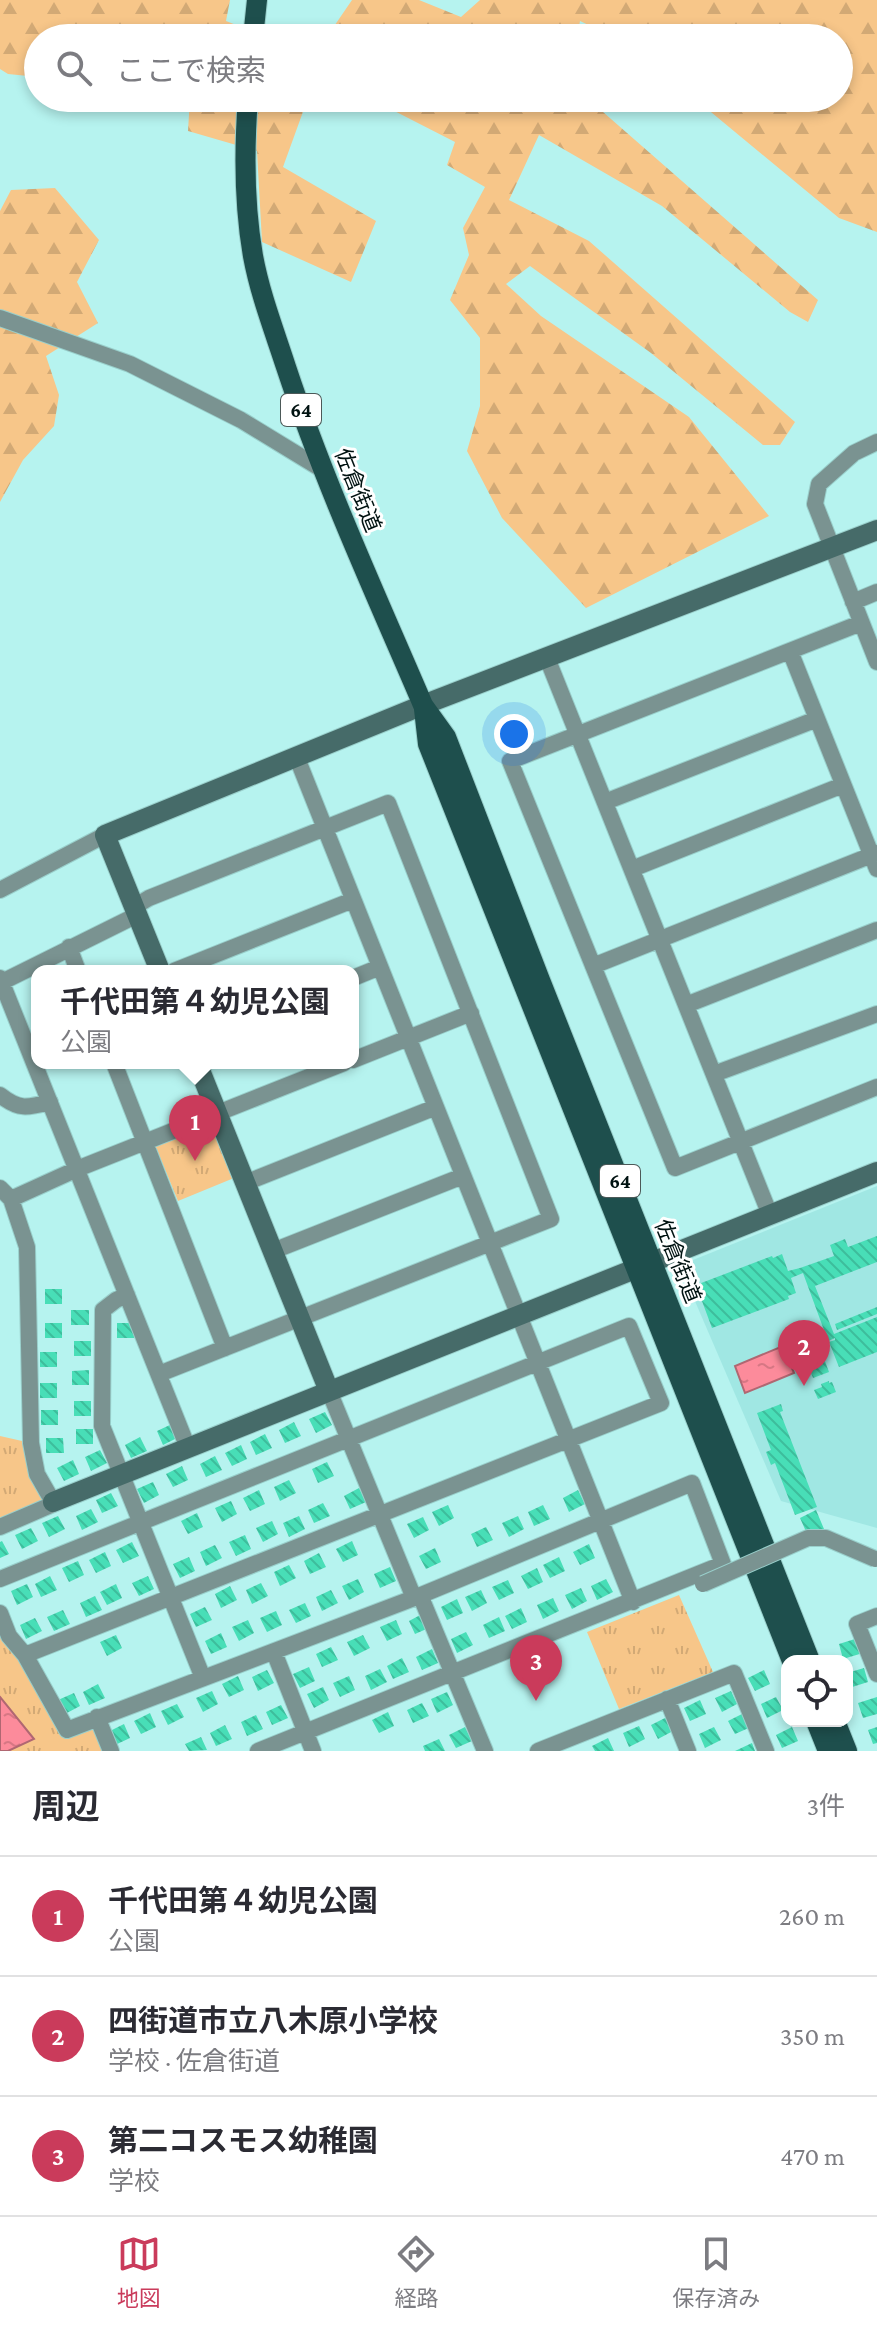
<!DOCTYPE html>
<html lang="ja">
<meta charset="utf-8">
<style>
body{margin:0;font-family:"Crimson Pro","Noto Sans JP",serif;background:#f7f7f7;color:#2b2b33}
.controls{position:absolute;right:24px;bottom:24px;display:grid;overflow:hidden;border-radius:16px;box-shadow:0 4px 12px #0003}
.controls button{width:72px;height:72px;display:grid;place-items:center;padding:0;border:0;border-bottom:2px solid #e1e1e2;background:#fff;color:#2b2b33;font:40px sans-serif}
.you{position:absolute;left:514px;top:734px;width:28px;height:28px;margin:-20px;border:6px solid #fff;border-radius:50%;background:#1a73e8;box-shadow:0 0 0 12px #1a73e833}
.badge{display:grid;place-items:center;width:52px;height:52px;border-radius:50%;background:#ca3b5b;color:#fff;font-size:26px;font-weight:700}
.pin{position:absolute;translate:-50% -66px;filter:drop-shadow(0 2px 4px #0008)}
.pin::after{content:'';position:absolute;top:42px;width:28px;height:24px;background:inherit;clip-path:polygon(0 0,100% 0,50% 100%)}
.popup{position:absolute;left:31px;top:965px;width:328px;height:104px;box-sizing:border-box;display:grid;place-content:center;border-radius:16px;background:#fff;filter:drop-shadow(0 2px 6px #0005);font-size:26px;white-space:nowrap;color:#7c7c81}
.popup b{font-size:30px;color:#2b2b33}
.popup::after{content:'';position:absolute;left:50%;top:100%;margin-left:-16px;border:16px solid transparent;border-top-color:#fff}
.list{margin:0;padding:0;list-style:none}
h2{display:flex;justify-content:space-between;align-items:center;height:104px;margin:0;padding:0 32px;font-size:34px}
h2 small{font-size:26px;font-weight:400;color:#7c7c81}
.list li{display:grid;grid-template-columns:52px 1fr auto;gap:24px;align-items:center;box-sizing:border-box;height:120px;padding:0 32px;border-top:2px solid #e1e1e2}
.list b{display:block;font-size:30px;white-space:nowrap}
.list p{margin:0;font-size:26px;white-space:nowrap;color:#7c7c81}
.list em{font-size:26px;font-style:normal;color:#7c7c81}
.icon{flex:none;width:44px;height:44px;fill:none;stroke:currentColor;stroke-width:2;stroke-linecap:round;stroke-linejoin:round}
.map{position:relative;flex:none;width:877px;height:1751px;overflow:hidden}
.search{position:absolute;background:#fff;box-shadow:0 4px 12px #0003;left:24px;right:24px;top:24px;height:88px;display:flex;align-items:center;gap:20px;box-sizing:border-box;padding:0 28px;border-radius:44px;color:#7c7c81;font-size:30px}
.sheet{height:464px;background:#fff}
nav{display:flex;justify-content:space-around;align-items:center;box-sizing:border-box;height:112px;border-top:2px solid #e1e1e2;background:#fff;font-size:22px;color:#7c7c81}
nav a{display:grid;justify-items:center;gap:4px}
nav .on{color:#ca3b5b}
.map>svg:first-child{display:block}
.built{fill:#a0e7e3}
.grass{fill:url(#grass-tufts)}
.forest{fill:url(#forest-firs)}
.water{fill:url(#water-ripples);stroke:#b06772;stroke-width:2}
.building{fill:url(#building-back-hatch)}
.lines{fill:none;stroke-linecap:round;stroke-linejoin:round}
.street-casing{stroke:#99cfcb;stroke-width:18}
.secondary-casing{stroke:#99cfcb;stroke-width:22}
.primary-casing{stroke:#99cfcb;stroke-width:22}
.street{stroke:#7a9391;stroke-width:16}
.secondary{stroke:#466b69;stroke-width:20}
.primary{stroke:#1e4f4d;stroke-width:20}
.street-bridge-casing{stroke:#99cfcb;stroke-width:18;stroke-linecap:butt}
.street-bridge{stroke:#7a9391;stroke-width:16}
.labels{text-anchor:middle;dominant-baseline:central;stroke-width:6;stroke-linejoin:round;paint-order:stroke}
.shield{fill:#fff;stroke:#4c5958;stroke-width:2}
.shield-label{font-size:20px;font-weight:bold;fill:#001211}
.street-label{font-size:22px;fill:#001211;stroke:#fff}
</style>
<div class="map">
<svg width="877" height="1751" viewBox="0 0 877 1751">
<defs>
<pattern id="grass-tufts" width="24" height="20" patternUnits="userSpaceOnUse" patternTransform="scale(2)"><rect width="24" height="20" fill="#f7c689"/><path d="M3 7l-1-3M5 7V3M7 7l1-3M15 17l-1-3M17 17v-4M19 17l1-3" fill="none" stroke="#d2a975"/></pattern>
<pattern id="forest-firs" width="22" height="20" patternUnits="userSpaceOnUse" patternTransform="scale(2)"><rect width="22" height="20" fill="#f7c689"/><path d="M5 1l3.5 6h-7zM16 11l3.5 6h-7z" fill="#d2a975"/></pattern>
<pattern id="water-ripples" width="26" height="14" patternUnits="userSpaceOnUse" patternTransform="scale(2)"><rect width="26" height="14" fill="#fc8b9b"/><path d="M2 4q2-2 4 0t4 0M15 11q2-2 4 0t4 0" fill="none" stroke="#d67784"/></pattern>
<pattern id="building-back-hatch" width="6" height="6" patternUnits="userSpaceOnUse" patternTransform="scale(2)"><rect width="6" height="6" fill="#48deb7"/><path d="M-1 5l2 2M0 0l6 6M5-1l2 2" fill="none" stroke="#3dbd9c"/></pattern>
</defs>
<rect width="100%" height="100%" fill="#b6f3ef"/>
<path class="built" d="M877,1186v342l-96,-27 -99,-230 6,-9z"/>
<path class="grass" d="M212,1123l22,55 -56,23 -23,-56z
M0,1436l31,7 20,62 -51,22z
M679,1595l34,77 -94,37 -32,-77z
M0,1613l67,116 30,-12 14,34h-111z"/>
<path class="forest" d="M0,0h230l-4,21 43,17h-231v39l-30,-3 -8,-5z
M352,0h67l42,17 19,-17h397v232l-38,-14 -145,-120h145v-60h-223l-36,-17 -3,17h-251z
M190,98h118l-25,69 93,54 -25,61 -89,-40 -5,-91 -69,-20z
M369,98h218l231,202 -10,22 -18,-10 -128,-106 -123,-71 -30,65 80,41 206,181 -15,23h-17l-112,-92 -121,-87 -24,18 35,32 148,101 80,99 -183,92 -84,-90 -35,-67 13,-45v-68l-30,-38 19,-45 -6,-27 22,-41 -38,-22 8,-23z
M55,188l44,52 -22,42 21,41 -52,33 13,39 -5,31 -31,34 -23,42v-291l11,-21z"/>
<path class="water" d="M783,1346l11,27 -49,20 -10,-27z
M0,1697l34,42 -26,12h-8z"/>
<path class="building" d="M877,1236v26l-62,24 19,48 43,-17v35l-38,15 -10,-25 6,-2v-2l-7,3 -25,-68 -12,5 5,15 -8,3 1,3 -77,29 -16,-43 76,-29 1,2 9,-4 6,17 12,-3 34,-12 -4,-11 15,-6 3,8z
M45,1289h17v15h-17z
M877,1307v7l-40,16 -2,-6z
M71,1310h18v15h-18z
M45,1323h17v15h-17z
M117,1323h17v15h-17z
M811,1324l18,48 -16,6 -18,-48z
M74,1341h17v15h-17z
M40,1352h17v15h-17z
M89,1370v15h-17v-14z
M829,1381v2l3,-1 4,10 -18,7 -4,-9 8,-3 -1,-3z
M40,1383h17v15h-17z
M74,1401h17v15h-17z
M781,1404l2,7 -3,1 37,95 -22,8 -20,-52 -4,2 -5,-13 5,-2 -14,-37z
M41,1410h17v15h-17z
M325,1412l7,13 -16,8 -7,-14z
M294,1422l7,14 -16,7 -6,-13z
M172,1424l7,13 -16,8 -6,-14z
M76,1429h17v15h-17z
M265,1434l7,14 -16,7 -6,-13z
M140,1437l7,14 -16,7 -6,-13z
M46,1438h17l1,15h-18z
M241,1445l6,14 -15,7 -7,-13z
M100,1450l7,13 -16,8 -6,-14z
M215,1456l7,14 -16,7 -6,-13z
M73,1460l6,14 -15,7 -7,-13z
M327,1462l7,14 -16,7 -6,-14z
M182,1466l6,14 -15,7 -7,-13z
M289,1480l7,13 -16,8 -6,-14z
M153,1482l6,13 -15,8 -7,-14z
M359,1488l7,14 -16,7 -6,-13z
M259,1490l6,14 -15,7 -7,-13z
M578,1490l7,14 -16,8 -6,-14z
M111,1493l7,13 -16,7 -6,-13z
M231,1501l6,13 -15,8 -7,-14z
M323,1503l7,13 -16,7 -6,-13z
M448,1505l6,13 -15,8 -7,-14z
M543,1505l7,14 -16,7 -6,-14z
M91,1509l7,13 -16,8 -6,-14z
M816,1510l8,19 -16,7 -8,-18z
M197,1513l6,14 -15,7 -7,-13z
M58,1516l7,13 -16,8 -7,-14z
M299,1516l6,13 -16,8 -6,-14z
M518,1516l6,13 -15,8 -7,-14z
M423,1517l6,13 -15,8 -7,-14z
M272,1521l6,13 -15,8 -7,-14z
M486,1527l7,13 -16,7 -6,-13z
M31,1528l7,13 -16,8 -7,-14z
M245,1535l6,14 -15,7 -7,-14z
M2,1541l7,13 -9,4v-16z
M352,1541l6,14 -15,7 -7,-13z
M132,1542l7,14 -16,7 -7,-13z
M589,1544l6,14 -15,7 -7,-13z
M215,1545l7,13 -16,8 -6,-14z
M435,1548l6,14 -15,7 -7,-13z
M105,1552l6,14 -15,7 -7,-13z
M319,1553l7,14 -16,7 -6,-13z
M189,1557l6,14 -15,7 -7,-14z
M559,1557l6,14 -15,7 -7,-13z
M78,1561l6,14 -15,7 -7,-14z
M289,1565l7,13 -16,8 -6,-14z
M390,1567l6,14 -16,7 -6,-14z
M537,1568l6,14 -15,7 -7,-13z
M50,1576l7,14 -16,7 -6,-13z
M148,1576l6,13 -15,7 -7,-13z
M358,1579l6,13 -15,8 -7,-14z
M606,1579l7,13 -16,8 -6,-14z
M508,1580l6,13 -15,7 -7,-13z
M261,1583l7,13 -16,8 -6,-14z
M27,1584l6,13 -16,8 -6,-14z
M116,1584l6,14 -15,7 -7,-13z
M230,1586l7,14 -16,8 -6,-14z
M581,1588l6,13 -15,8 -7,-14z
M331,1590l7,13 -16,8 -6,-14z
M481,1590l6,13 -15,8 -7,-14z
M95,1596l7,14 -16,7 -6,-14z
M553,1598l6,13 -16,8 -6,-14z
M457,1599l6,14 -16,7 -6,-13z
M305,1603l6,13 -15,7 -7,-13z
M205,1607l7,13 -16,7 -6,-13z
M521,1608l6,14 -15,7 -7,-13z
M63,1610l7,14 -16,7 -7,-14z
M276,1611l6,14 -15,7 -7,-14z
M424,1613l7,14 -16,7 -6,-13z
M499,1617l6,14 -16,7 -6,-13z
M35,1618l7,13 -16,8 -6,-14z
M248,1620l6,13 -15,8 -7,-14z
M396,1620l6,14 -15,7 -7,-14z
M466,1632l7,13 -16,8 -6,-14z
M221,1633l6,14 -16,7 -6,-13z
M116,1635l6,13 -15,8 -7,-14z
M363,1635l7,13 -16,8 -7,-14z
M858,1638l5,15 -20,6 -4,-15z
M331,1647l7,13 -16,7 -6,-13z
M432,1649l6,14 -16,7 -6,-13z
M402,1658l7,14 -16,7 -6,-13z
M309,1667l6,14 -15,7 -7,-14z
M864,1668l4,14 -19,6 -2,-15z
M380,1669l7,13 -16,8 -6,-14z
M267,1670l7,13 -16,8 -6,-14z
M764,1670l6,14 -15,7 -7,-13z
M238,1676l6,14 -15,7 -7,-13z
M349,1676l6,14 -15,7 -7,-14z
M98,1684l7,14 -16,7 -6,-13z
M323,1687l6,13 -15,8 -7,-14z
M212,1691l6,13 -15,8 -7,-14z
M731,1691l6,13 -15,8 -7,-14z
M447,1692l6,13 -16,8 -6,-14z
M74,1693l6,13 -15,8 -7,-14z
M776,1697l7,13 -16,8 -6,-14z
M877,1697v17l-14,4 -5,-15z
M700,1700l6,14 -16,7 -6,-13z
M422,1703l7,13 -16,7 -6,-13z
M177,1704l7,13 -16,8 -7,-14z
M281,1705l7,13 -16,7 -6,-13z
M388,1712l6,14 -15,7 -7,-13z
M150,1713l6,14 -15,7 -7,-13z
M744,1713l7,14 -16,7 -7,-13z
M256,1715l7,14 -16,7 -6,-14z
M667,1717l6,14 -15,8 -7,-14z
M124,1724l6,14 -15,7 -7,-13z
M225,1725l7,14 -16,7 -6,-13z
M639,1726l6,13 -16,8 -6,-14z
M465,1727l7,14 -16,7 -7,-13z
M714,1727l7,13 -16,8 -6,-14z
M792,1727l6,14 -16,7 -6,-13z
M877,1727v16l-4,1 -5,-14z
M201,1737l6,13 -18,1 -4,-7z
M608,1738l6,13h-19l-3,-5z
M439,1739l6,12h-20l-2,-5z
M752,1743l3,8h-20z"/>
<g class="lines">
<g class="street-casing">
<path id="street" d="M0,318l130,46 111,56 82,50
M877,442l-23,11 -35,31 -4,20 62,158
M853,602l24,-10
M861,623l-351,138 165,407 202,-81
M790,651l87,218
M547,658l223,557
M297,758l336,844
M605,802l212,-83
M632,869l211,-84
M0,890l105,-55
M134,907l15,-9 239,-95 163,416 -392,155
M69,947l9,24
M593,966l284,-113
M174,971l179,-71
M0,978l188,470
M353,978l27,-11
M2,982l135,-67
M686,1005l191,-75
M353,1060l118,-47
M114,1063l111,285
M714,1074l163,-60
M0,1095c19,15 27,13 50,7
M245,1183l191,-76
M0,1188l11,11 16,48 4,196 6,31 16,28 -2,3 -51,22
M11,1199l66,-30 267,-106
M273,1251l190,-75
M127,1295l-11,5 -13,10 -1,116 101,252
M329,1391l85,207
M0,1579l629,-253 32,77 -636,252
M420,1595l65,156
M0,1613l9,23 16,19 42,75 347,-132 278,-115 31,81 -465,187
M877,1616l-20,8 20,50
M274,1652l39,99
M667,1699l21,52
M97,1717l14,34
M538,1751l196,-78 32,78"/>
</g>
<g class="secondary-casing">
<path id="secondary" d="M160,971l-55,-136 318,-130 454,-175
M197,1063l132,328
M53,1502l824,-330"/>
</g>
<g class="primary-casing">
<path id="primary" d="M253,38l4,-38
M248,98c-4,52 -4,106 5,158 7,38 21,74 33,111 38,115 89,226 137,338l23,32 94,243 270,681
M424,709l4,35 364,917
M816,1721l12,30
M835,1721l12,30"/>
</g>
<use href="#street" class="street"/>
<use href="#secondary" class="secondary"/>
<use href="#primary" class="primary"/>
<g class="street-bridge-casing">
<path id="street-bridge" d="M703,1584l105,-46h18l49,21"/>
</g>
<use href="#street-bridge" class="street-bridge"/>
</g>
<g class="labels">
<g class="shield">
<rect x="281" y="394" width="40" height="32" rx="6"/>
<rect x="600" y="1165" width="40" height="32" rx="6"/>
</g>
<g class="shield-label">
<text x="301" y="410">64</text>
<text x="620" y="1181">64</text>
</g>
<g class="street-label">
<text transform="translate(358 490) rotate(68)">佐倉街道</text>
<text transform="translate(678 1261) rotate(68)">佐倉街道</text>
</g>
</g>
</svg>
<div class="controls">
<button><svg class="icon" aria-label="locate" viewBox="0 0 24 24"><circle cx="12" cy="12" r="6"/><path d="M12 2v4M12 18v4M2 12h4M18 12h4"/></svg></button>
</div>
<div class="you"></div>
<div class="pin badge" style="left:195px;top:1161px">1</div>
<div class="popup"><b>千代田第４幼児公園</b>公園</div>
<div class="pin badge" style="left:804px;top:1386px">2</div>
<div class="pin badge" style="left:536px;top:1701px">3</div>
<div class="search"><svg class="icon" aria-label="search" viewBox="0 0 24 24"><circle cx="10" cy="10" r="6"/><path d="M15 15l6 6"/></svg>ここで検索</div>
</div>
<section class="sheet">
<h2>周辺<small>3件</small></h2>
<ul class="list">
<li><span class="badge">1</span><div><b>千代田第４幼児公園</b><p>公園</p></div><em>260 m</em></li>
<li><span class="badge">2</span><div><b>四街道市立八木原小学校</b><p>学校 · 佐倉街道</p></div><em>350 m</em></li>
<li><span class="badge">3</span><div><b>第二コスモス幼稚園</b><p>学校</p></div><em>470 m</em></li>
</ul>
</section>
<nav>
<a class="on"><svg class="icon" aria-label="map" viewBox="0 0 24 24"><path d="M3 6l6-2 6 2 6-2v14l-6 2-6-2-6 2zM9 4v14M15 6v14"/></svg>地図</a>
<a><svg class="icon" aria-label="directions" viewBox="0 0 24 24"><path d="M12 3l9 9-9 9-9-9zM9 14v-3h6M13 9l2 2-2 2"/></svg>経路</a>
<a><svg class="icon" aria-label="saved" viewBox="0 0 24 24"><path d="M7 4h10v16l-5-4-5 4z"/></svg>保存済み</a>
</nav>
